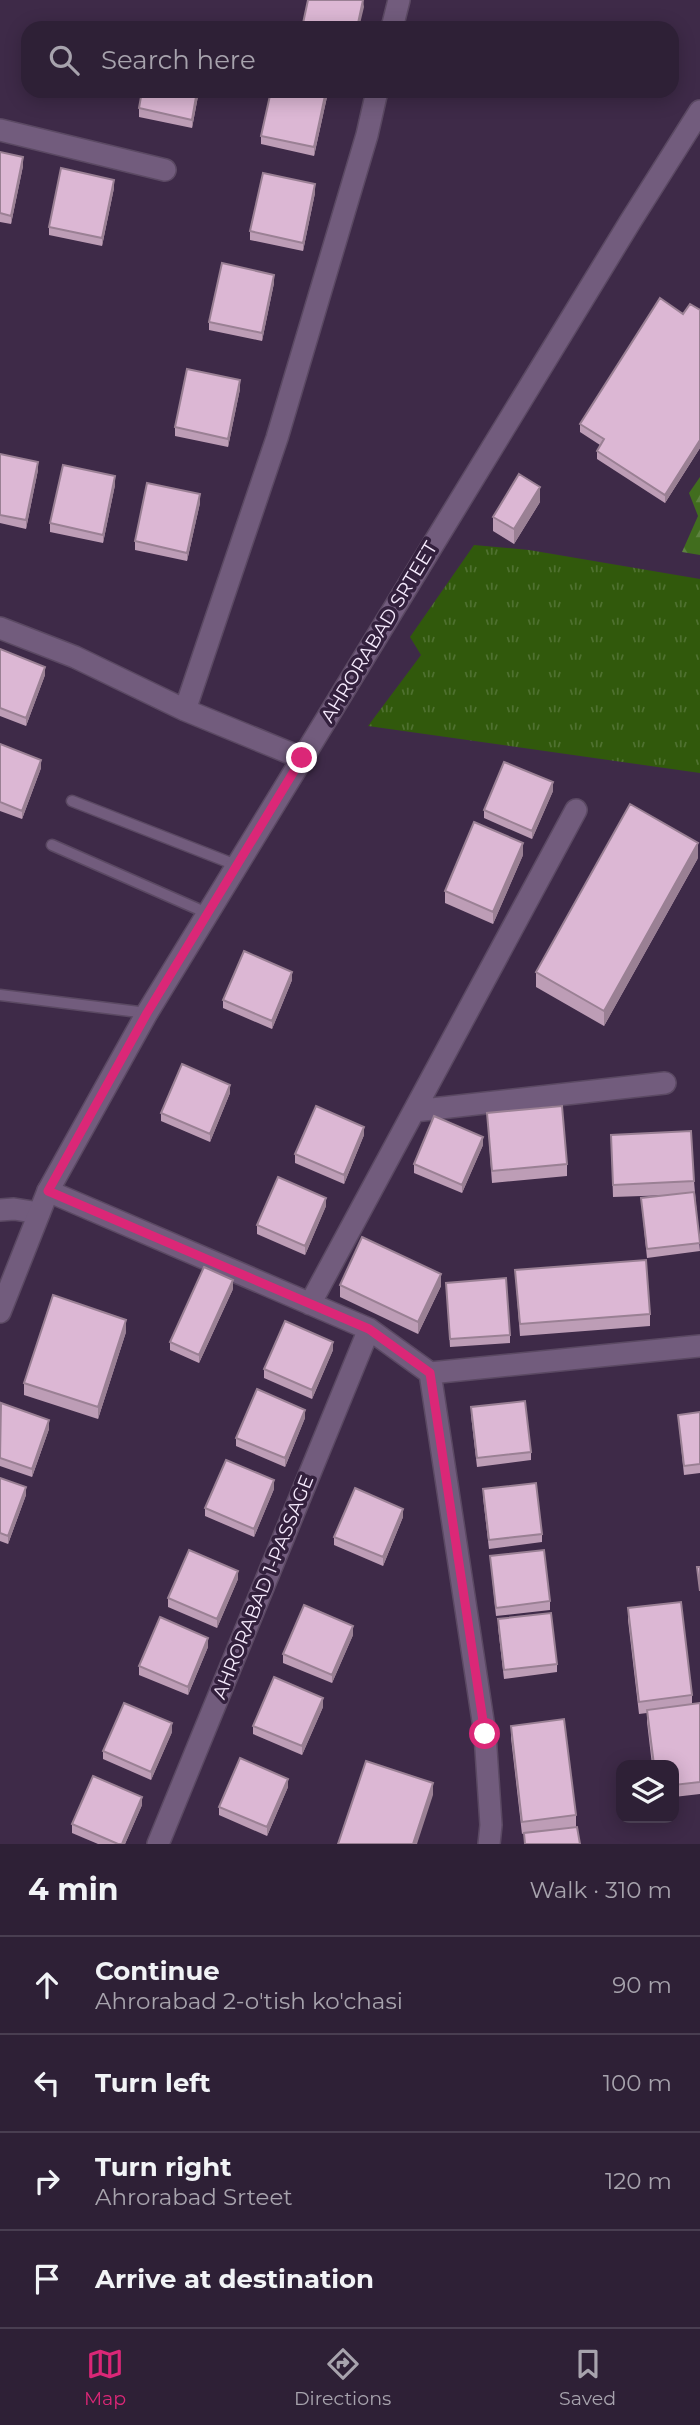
<!DOCTYPE html>
<meta charset="utf-8">
<style>
body{margin:0;font-family:Montserrat,sans-serif;background:#3a2d42;color:#f1f3f6}
.controls{position:absolute;right:21px;bottom:21px;display:grid;overflow:hidden;border-radius:14px;box-shadow:0 4px 18px #0003}
.controls button{width:63px;height:63px;display:grid;place-items:center;padding:0;border:0;border-bottom:2px solid #493e51;background:#2e2036;color:#f1f3f6;font:35px sans-serif}
.stop{position:absolute;width:21px;height:21px;margin:-16px;border:5px solid #db2777;border-radius:50%;background:#fff}
.stop.end{background:#db2777;border-color:#fff;box-shadow:0 2px 7px #0008}
.list{margin:0;padding:0;list-style:none}
h2{display:flex;justify-content:space-between;align-items:center;height:91px;margin:0;padding:0 28px;font-size:30px}
h2 small{font-size:23px;font-weight:400;color:#a7a3ad}
.list li{display:grid;grid-template-columns:46px 1fr auto;gap:21px;align-items:center;box-sizing:border-box;height:98px;padding:0 28px;border-top:2px solid #493e51}
.list b{display:block;font-size:26px;white-space:nowrap}
.list p{margin:0;font-size:23px;white-space:nowrap;color:#a7a3ad}
.list em{font-size:23px;font-style:normal;color:#a7a3ad}
.icon{flex:none;width:38px;height:38px;fill:none;stroke:currentColor;stroke-width:2;stroke-linecap:round;stroke-linejoin:round}
.map{position:relative;flex:none;width:700px;height:1844px;overflow:hidden}
.search{position:absolute;background:#2e2036;box-shadow:0 4px 18px #0003;left:21px;right:21px;top:21px;height:77px;display:flex;align-items:center;gap:18px;box-sizing:border-box;padding:0 24px;border-radius:21px;color:#a7a3ad;font-size:26px}
.sheet{height:483px;background:#2e2036}
nav{display:flex;justify-content:space-around;align-items:center;box-sizing:border-box;height:98px;border-top:2px solid #493e51;background:#2e2036;font-size:19px;color:#a7a3ad}
nav a{display:grid;justify-items:center;gap:4px}
nav .on{color:#db2777}
.map>svg:first-child{display:block}
.grass{fill:url(#grass-tufts)}
.forest{fill:url(#forest-firs)}
.lines{fill:none;stroke-linecap:round;stroke-linejoin:round}
.lane-casing{stroke:#5b4963;stroke-width:13}
.street-casing{stroke:#5b4963;stroke-width:24}
.secondary-casing{stroke:#5b4963;stroke-width:24}
.lane{stroke:#725c7d;stroke-width:10}
.street{stroke:#725c7d;stroke-width:21}
.secondary{stroke:#725c7d;stroke-width:21}
.wall{fill:#bd9db6}
.shaded-wall{fill:#9a8094}
.building{fill:#dcb7d4;stroke:#9a8094;stroke-width:2}
.route{stroke:#db2777;stroke-width:9}
.labels{text-anchor:middle;dominant-baseline:central;stroke-width:7;stroke-linejoin:round;paint-order:stroke}
.street-label{font-size:19px;fill:#f6eafd;stroke:#33203d}
</style>
<div class="map">
<svg width="700" height="1844" viewBox="0 0 700 1844">
<defs>
<pattern id="grass-tufts" width="24" height="20" patternUnits="userSpaceOnUse" patternTransform="scale(1.75)"><rect width="24" height="20" fill="#31590c"/><path d="M3 7l-1-3M5 7V3M7 7l1-3M15 17l-1-3M17 17v-4M19 17l1-3" fill="none" stroke="#4f7130"/></pattern>
<pattern id="forest-firs" width="22" height="20" patternUnits="userSpaceOnUse" patternTransform="scale(1.75)"><rect width="22" height="20" fill="#416d1e"/><path d="M5 1l3.5 6h-7zM16 11l3.5 6h-7z" fill="#5d8240"/></pattern>
</defs>
<rect width="100%" height="100%" fill="#3e2a48"/>
<path class="grass" d="M474,545l55,5 171,29v194l-332,-47 53,-71 -11,-18z"/>
<path class="forest" d="M700,477v78l-18,-3 16,-36 -9,-23z"/>
<g class="lines">
<g class="lane-casing">
<path id="lane" d="M72,801l164,64
M52,845l155,68
M0,995l147,18"/>
</g>
<g class="street-casing">
<path id="street" d="M392,28l7,-28
M0,130l165,40
M0,628l75,29 110,53 117,48
M185,710l92,-272 90,-303 10,-44
M414,1111l251,-28
M48,1191l321,138 61,44 270,-27
M0,1210l14,-1 25,4
M310,1304l266,-494
M430,1373l55,361 6,91 -2,19
M158,1844l211,-515"/>
</g>
<g class="secondary-casing">
<path id="secondary" d="M0,1312l48,-121 99,-178 483,-791 70,-111"/>
</g>
<use href="#lane" class="lane"/>
<use href="#street" class="street"/>
<use href="#secondary" class="secondary"/>
</g>
<path class="wall" d="M142,91h57l-7,37 -53,-11v-9z
M327,97l-13,59 -53,-12v-8z
M0,152l23,14 -12,58 -11,-2z
M114,188l-12,58 -53,-11v-8z
M315,193l-12,58 -53,-11v-9z
M274,283l-12,58 -53,-11v-8z
M700,310v138l-35,55 -68,-44v-8l3,-6 -20,-13v-8l103,-110z
M240,389l-12,58 -53,-11v-9z
M0,454l38,16 -12,59 -26,-6z
M115,485l-12,58 -53,-11v-9z
M540,502l-26,42 -21,-13v-14z
M200,503l-13,58 -52,-11v-9z
M0,649l45,26 -19,51 -26,-10z
M0,744l41,24 -19,51 -22,-8z
M553,791l-21,48 -48,-21v-8z
M523,855l-30,69 -48,-21v-12z
M698,858l-94,168 -68,-39v-15z
M292,980l-20,49 -49,-21v-8z
M230,1093l-20,49 -49,-21v-8z
M487,1113l80,51v12l-75,7z
M364,1135l-20,49 -49,-21v-9z
M611,1135l83,46 6,70 -53,7 -6,-60 30,-3 -58,2z
M483,1145l-21,48 -48,-20v-9z
M326,1206l-21,49 -48,-21v-9z
M515,1270l135,44v12l-130,10z
M446,1283l64,52v8l-60,4z
M340,1285l101,1 -23,48 -78,-37z
M233,1289l-34,74 -29,-13v-8z
M126,1332l-28,87 -74,-24v-12z
M333,1350l-21,49 -48,-21v-9z
M0,1404l49,25 -17,48 -32,-11z
M471,1407l60,45v8l-54,7 -6,-52z
M700,1412v61l-16,2 -6,-60z
M305,1418l-20,49 -49,-21v-8z
M0,1478l26,17 -18,49 -8,-3z
M274,1489l-20,48 -49,-21v-8z
M483,1489l59,45v8l-53,7 -6,-52z
M403,1517l-20,49 -49,-21v-8z
M490,1556l60,45v9l-54,6z
M238,1579l-21,49 -49,-21v-9z
M628,1608l64,87v9l8,-1v91l-26,3v-32h-22l-5,-43v-9l-8,1 -11,-94z
M498,1619l59,45v8l-53,7 -6,-52z
M353,1635l-21,48 -49,-20v-9z
M208,1647l-20,48 -49,-20v-9z
M323,1707l-21,48 -49,-21v-8z
M511,1726l65,89v12l4,17h-56v-11l-2,1 -11,-96z
M172,1732l-21,48 -48,-21v-8z
M288,1787l-21,49 -48,-21v-8z
M142,1805l-17,39h-27l-26,-11v-9z"/>
<path class="shaded-wall" d="M363,0l1,7 -5,21h-2z
M197,91h2l-7,37v-8z
M327,91v6l-13,59v-9z
M23,157v9l-12,58v-8z
M114,180v8l-12,58v-8z
M315,184v9l-12,58v-8z
M274,275v8l-12,58v-8z
M240,380v9l-12,58v-8z
M700,440v8l-35,55v-8z
M38,462v8l-12,59v-9z
M115,476v9l-12,58v-8z
M540,487v15l-26,42v-15z
M200,494v9l-13,58v-8z
M45,667v8l-19,51v-8z
M41,760v8l-19,51v-8z
M553,782v9l-21,48v-8z
M523,843v12l-30,69v-12z
M698,843v15l-94,168v-15z
M292,972v8l-20,49v-8z
M230,1085v8l-20,49v-8z
M364,1127v8l-20,49v-9z
M483,1137v8l-21,48v-8z
M326,1198v8l-21,49v-9z
M441,1274v12l-23,48v-12z
M233,1280v9l-34,74v-8z
M126,1320v12l-28,87v-12z
M333,1342v8l-21,49v-9z
M305,1410v8l-20,49v-9z
M49,1420v9l-17,48v-8z
M274,1480v9l-20,48v-8z
M26,1487v8l-18,49v-8z
M403,1509v8l-20,49v-9z
M238,1571v8l-21,49v-9z
M353,1626v9l-21,48v-8z
M208,1638v9l-20,48v-8z
M323,1698v9l-21,48v-9z
M172,1723v9l-21,48v-8z
M288,1779v8l-21,49v-9z
M433,1783v12l-16,49h-4z
M142,1797v8l-17,39h-3z"/>
<path class="building" d="M308,0h55l-6,28h-55z
M142,91h55l-5,29 -53,-12z
M271,91h55l-12,56 -53,-11z
M0,152l23,5 -12,59 -11,-3z
M61,168l53,12 -12,58 -53,-11z
M263,173l52,11 -12,59 -53,-12z
M222,263l52,12 -12,58 -53,-11z
M660,298l23,16 7,-10 10,6v130l-35,55 -68,-44 7,-12 -24,-15z
M187,369l53,11 -12,59 -53,-12z
M0,454l38,8 -12,58 -26,-5z
M63,465l52,11 -12,59 -53,-12z
M519,474l21,13 -26,42 -21,-12z
M147,483l53,11 -13,59 -52,-12z
M0,649l45,18 -19,51 -26,-10z
M0,744l41,16 -19,51 -22,-9z
M504,762l49,20 -21,49 -48,-21z
M630,804l68,39 -94,168 -68,-39z
M474,822l49,21 -30,69 -48,-21z
M244,951l48,21 -20,49 -49,-21z
M182,1064l48,21 -20,49 -49,-21z
M316,1106l48,21 -20,48 -49,-21z
M562,1106l5,58 -75,7 -5,-58z
M434,1116l49,21 -21,48 -48,-21z
M691,1131l3,50 -81,4 -2,-50z
M278,1177l48,21 -21,48 -48,-21z
M694,1192l6,51 -53,6 -6,-51z
M362,1237l79,37 -23,48 -78,-37z
M646,1260l4,54 -130,10 -5,-54z
M204,1267l29,13 -34,75 -29,-13z
M506,1278l4,57 -60,4 -4,-56z
M53,1295l73,25 -28,87 -74,-24z
M285,1321l48,21 -21,48 -48,-21z
M257,1389l48,21 -20,48 -49,-20z
M525,1401l6,51 -54,6 -6,-51z
M1,1403l48,17 -17,49 -32,-11z
M700,1412v52l-16,2 -6,-51z
M226,1460l48,20 -20,49 -49,-21z
M0,1478l26,9 -18,49 -8,-3z
M536,1483l6,51 -53,6 -6,-51z
M355,1488l48,21 -20,48 -49,-20z
M189,1550l49,21 -21,48 -49,-21z
M544,1550l6,51 -54,7 -6,-52z
M697,1567h3v24z
M681,1602l11,93 -53,7 -11,-94z
M304,1605l49,21 -21,49 -49,-21z
M551,1613l6,51 -53,6 -6,-51z
M160,1617l48,21 -20,49 -49,-21z
M274,1677l49,21 -21,48 -49,-20z
M124,1703l48,20 -21,49 -48,-21z
M700,1703v79l-26,3v-20h-20l-7,-55z
M564,1719l12,96 -54,7 -11,-96z
M240,1758l48,21 -21,48 -48,-20z
M366,1761l67,22 -20,61h-75z
M93,1776l49,21 -20,47h-4l-46,-20z
M577,1827l3,17h-55l-1,-11z"/>
<g class="lines">
<path class="route" d="M302,758l-155,255 -99,178 321,138 61,44 55,361"/>
</g>
<g class="labels">
<g class="street-label">
<text transform="translate(379 632) rotate(-59)">AHRORABAD SRTEET</text>
<text transform="translate(263 1587) rotate(-68)">AHRORABAD 1-PASSAGE</text>
</g>
</g>
</svg>
<div class="controls">
<button><svg class="icon" aria-label="layers" viewBox="0 0 24 24"><path d="M12 4l9 5-9 5-9-5zM3 14l9 5 9-5"/></svg></button>
</div>
<div class="stop" style="left:485px;top:1734px"></div>
<div class="stop end" style="left:302px;top:758px"></div>
<div class="search"><svg class="icon" aria-label="search" viewBox="0 0 24 24"><circle cx="10" cy="10" r="6"/><path d="M15 15l6 6"/></svg>Search here</div>
</div>
<section class="sheet">
<h2>4 min<small>Walk · 310 m</small></h2>
<ul class="list">
<li><svg class="icon" aria-label="ahead" viewBox="0 0 24 24"><path d="M12 20V5M6 11l6-6 6 6"/></svg><div><b>Continue</b><p>Ahrorabad 2-o'tish ko'chasi</p></div><em>90 m</em></li>
<li><svg class="icon" aria-label="left" viewBox="0 0 24 24"><path d="M17 20v-9H6M10 6l-5 5 5 5"/></svg><div><b>Turn left</b></div><em>100 m</em></li>
<li><svg class="icon" aria-label="right" viewBox="0 0 24 24"><path d="M7 20v-9h11M14 6l5 5-5 5"/></svg><div><b>Turn right</b><p>Ahrorabad Srteet</p></div><em>120 m</em></li>
<li><svg class="icon" aria-label="arrive" viewBox="0 0 24 24"><path d="M6 21V4h12l-3 4 3 4H6"/></svg><div><b>Arrive at destination</b></div></li>
</ul>
</section>
<nav>
<a class="on"><svg class="icon" aria-label="map" viewBox="0 0 24 24"><path d="M3 6l6-2 6 2 6-2v14l-6 2-6-2-6 2zM9 4v14M15 6v14"/></svg>Map</a>
<a><svg class="icon" aria-label="directions" viewBox="0 0 24 24"><path d="M12 3l9 9-9 9-9-9zM9 14v-3h6M13 9l2 2-2 2"/></svg>Directions</a>
<a><svg class="icon" aria-label="saved" viewBox="0 0 24 24"><path d="M7 4h10v16l-5-4-5 4z"/></svg>Saved</a>
</nav>
